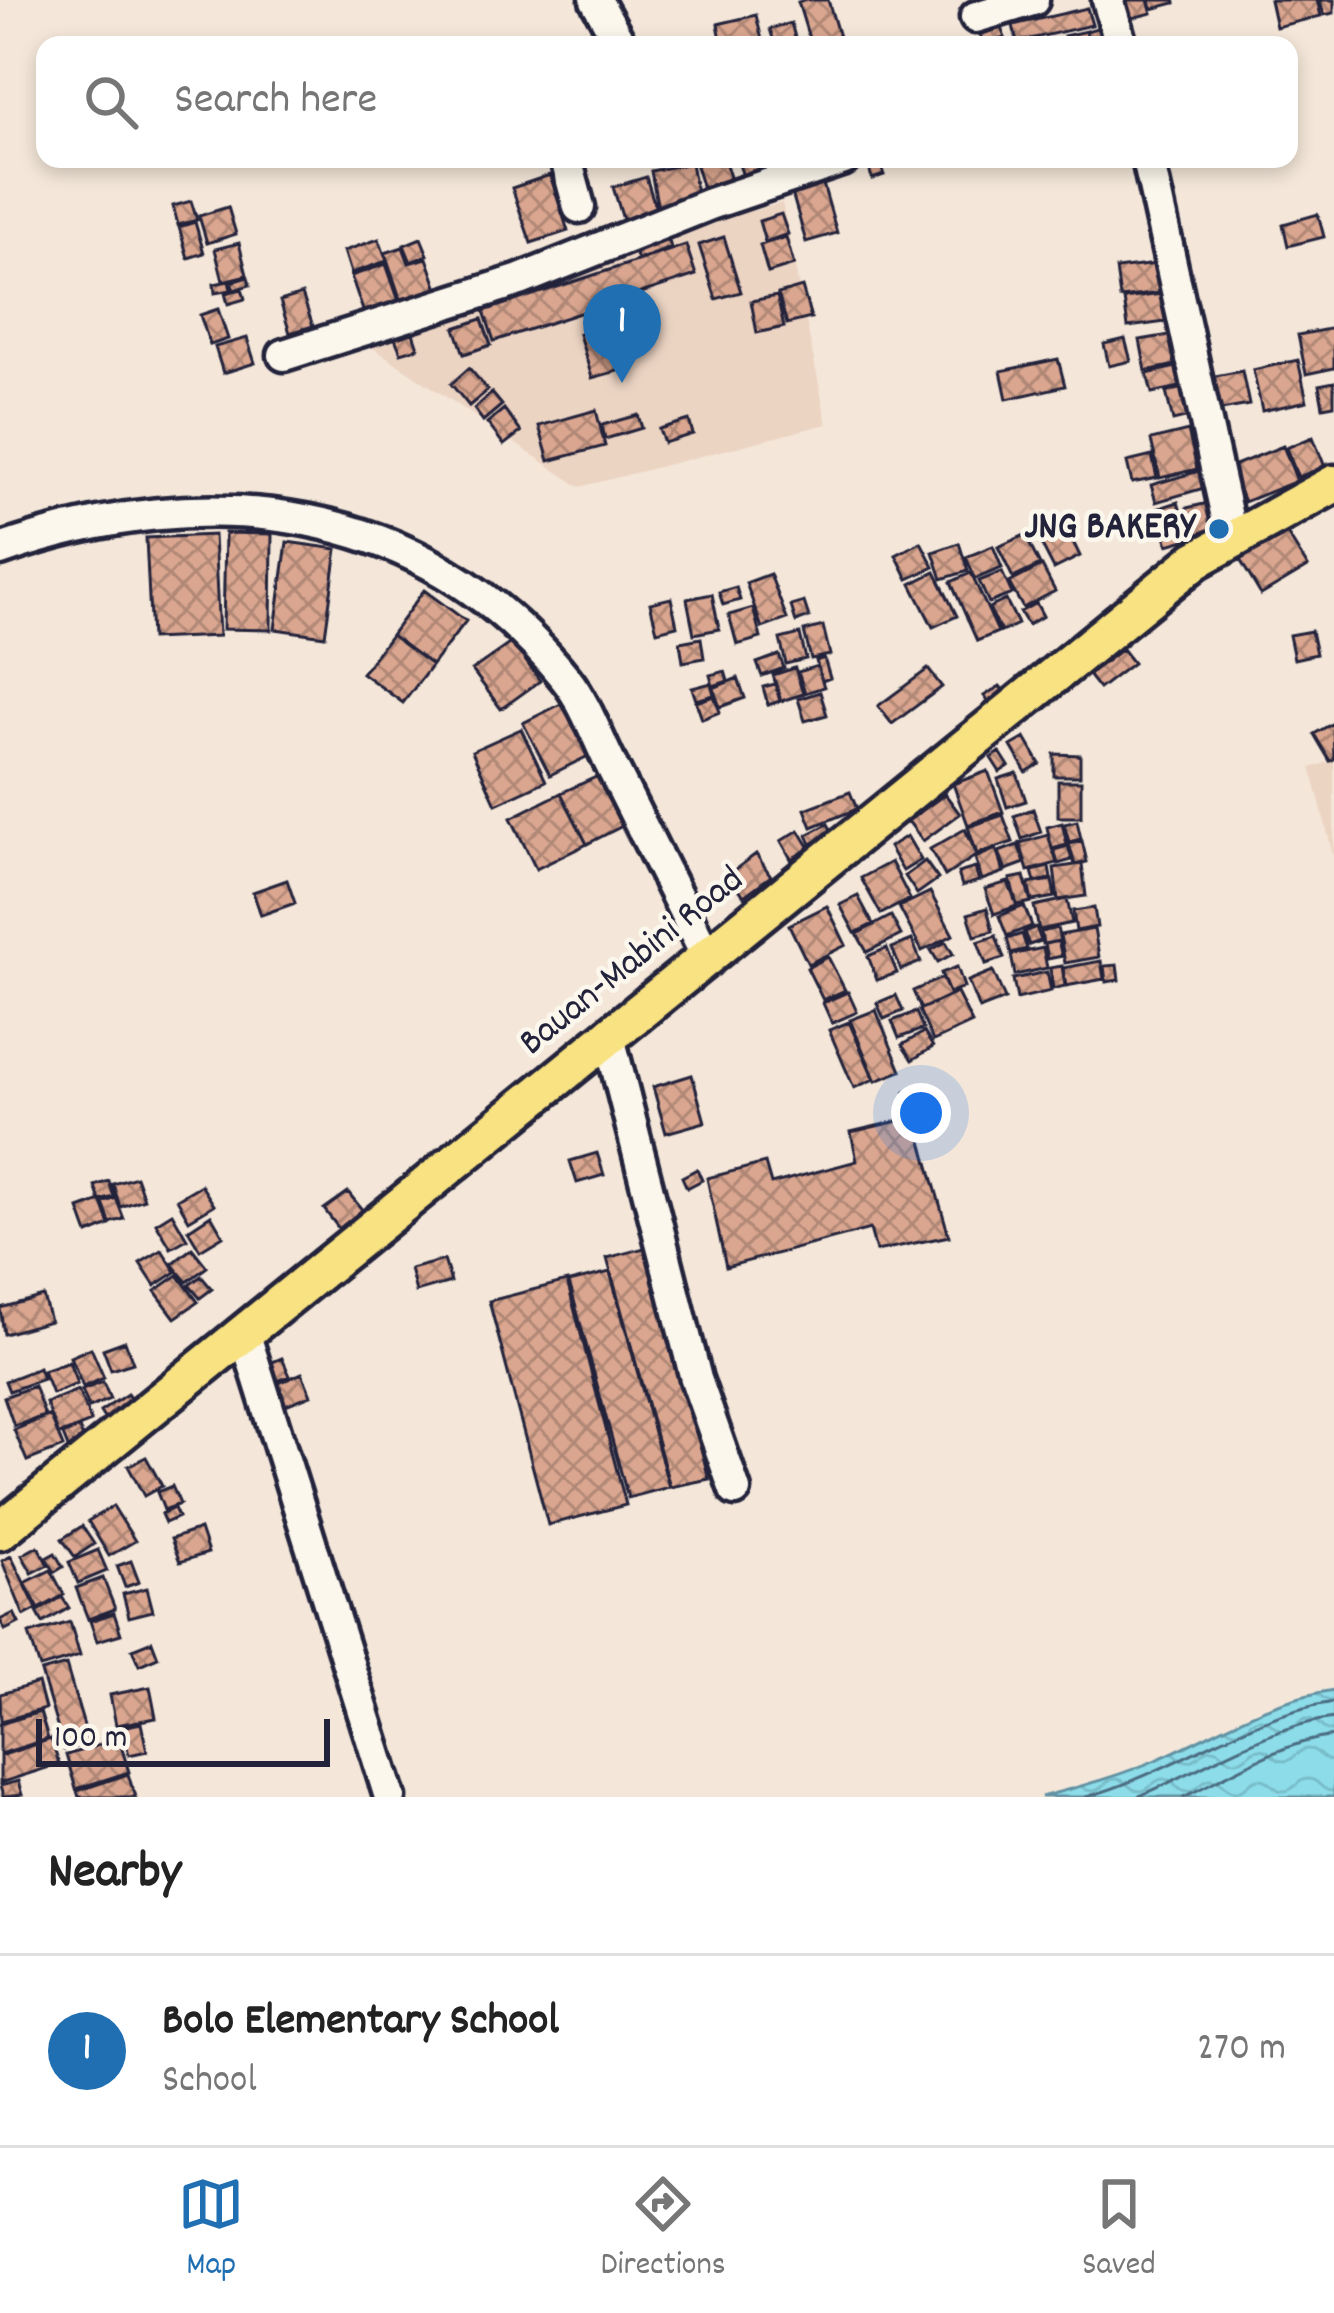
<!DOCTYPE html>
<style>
body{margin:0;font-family:Dekko,sans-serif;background:#f6f6f6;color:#222}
.scale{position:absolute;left:36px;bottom:30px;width:294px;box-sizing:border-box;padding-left:12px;border:6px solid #22223b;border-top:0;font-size:33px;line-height:42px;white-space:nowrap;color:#22223b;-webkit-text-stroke:9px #fbf7ec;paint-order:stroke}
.you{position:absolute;left:921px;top:1113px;width:42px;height:42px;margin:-30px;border:9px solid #fff;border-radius:50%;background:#1a73e8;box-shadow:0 0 0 18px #1a73e833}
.badge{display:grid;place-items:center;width:78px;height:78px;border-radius:50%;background:#1f6fb2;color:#fff;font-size:39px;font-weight:700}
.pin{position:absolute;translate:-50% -99px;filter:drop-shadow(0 3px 6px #0008)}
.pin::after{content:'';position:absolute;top:63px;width:42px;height:36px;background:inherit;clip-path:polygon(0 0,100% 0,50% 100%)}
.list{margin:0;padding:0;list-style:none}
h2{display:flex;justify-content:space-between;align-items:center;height:156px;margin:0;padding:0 48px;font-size:51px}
h2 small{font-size:39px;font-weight:400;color:#767676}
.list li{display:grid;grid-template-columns:78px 1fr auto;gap:36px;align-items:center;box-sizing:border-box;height:192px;padding:0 48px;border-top:3px solid #e0e0e0}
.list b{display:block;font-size:45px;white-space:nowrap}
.list p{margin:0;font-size:39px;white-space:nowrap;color:#767676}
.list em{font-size:39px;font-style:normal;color:#767676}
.icon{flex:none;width:66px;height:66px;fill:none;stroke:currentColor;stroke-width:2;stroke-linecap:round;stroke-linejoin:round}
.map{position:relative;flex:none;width:1334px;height:1797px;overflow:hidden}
.search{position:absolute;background:#fff;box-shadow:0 6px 18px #0003;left:36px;right:36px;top:36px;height:132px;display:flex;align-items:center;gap:30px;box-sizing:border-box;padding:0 42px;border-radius:24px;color:#767676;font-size:45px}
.sheet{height:348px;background:#fff}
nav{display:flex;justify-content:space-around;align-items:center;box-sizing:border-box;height:168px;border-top:3px solid #e0e0e0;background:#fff;font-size:33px;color:#767676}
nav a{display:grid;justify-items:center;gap:6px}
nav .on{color:#1f6fb2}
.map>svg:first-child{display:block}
.built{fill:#ecd4c3}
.water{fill:url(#water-waves);stroke:#6292a3;stroke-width:3}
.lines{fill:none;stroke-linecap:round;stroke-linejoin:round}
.shore{stroke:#4c6c81;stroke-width:3}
.building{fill:url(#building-cross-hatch);stroke:#22223b;stroke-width:3}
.minor-casing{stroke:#22223b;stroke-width:39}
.major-casing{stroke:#22223b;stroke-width:45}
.minor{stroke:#fbf7ec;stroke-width:30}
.major{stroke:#f8e281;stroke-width:36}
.poi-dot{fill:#1f6fb2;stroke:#fbf7ec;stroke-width:4.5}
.labels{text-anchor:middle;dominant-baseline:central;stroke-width:9;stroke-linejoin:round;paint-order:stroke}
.poi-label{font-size:39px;font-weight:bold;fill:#22223b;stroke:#fbf7ec;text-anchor:end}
.street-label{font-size:39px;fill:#22223b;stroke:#fbf7ec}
</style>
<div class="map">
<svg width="1334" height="1797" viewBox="0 0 1334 1797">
<defs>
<pattern id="water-waves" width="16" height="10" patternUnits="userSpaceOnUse" patternTransform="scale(3)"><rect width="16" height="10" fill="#8cdce9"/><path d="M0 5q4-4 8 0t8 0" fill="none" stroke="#78bcc9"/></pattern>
<pattern id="building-cross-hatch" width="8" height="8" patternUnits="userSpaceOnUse" patternTransform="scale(3)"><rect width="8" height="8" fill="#daa68f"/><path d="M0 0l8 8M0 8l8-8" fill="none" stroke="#b08776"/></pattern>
</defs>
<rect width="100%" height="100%" fill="#f4e7d9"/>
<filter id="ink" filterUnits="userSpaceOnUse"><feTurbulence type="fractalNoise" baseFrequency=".00833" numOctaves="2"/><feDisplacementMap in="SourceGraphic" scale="24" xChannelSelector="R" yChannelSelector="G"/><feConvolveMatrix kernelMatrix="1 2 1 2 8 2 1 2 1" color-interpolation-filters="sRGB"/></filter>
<g filter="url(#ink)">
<path class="built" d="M782,203l45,221 -247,63 -214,-144 196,-83z
M1334,760v99l-23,-91z"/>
<path class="water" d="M1334,1690v107h-293c40,-11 79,-21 117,-38 62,-27 107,-59 176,-69z"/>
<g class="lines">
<path class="shore" d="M1086,1797c86,-24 159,-82 248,-95
M1137,1797c66,-27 126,-70 197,-79
M1184,1797c49,-24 95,-54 150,-61"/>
</g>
<path class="building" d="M806,0h22l11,37 -28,8 -13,-43z
M1123,0h25l4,13 -24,6z
M1150,0h24l1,3 -23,6z
M1270,0h47l4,16 -45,11z
M1320,0h14v13l-10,2z
M1087,8l5,17 -75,17 -4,-17z
M756,15l6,25 -40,5 -4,-21z
M791,23l6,22h-22l-5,-16z
M1115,23l4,17 -30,5 -3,-14z
M1001,28l4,10 -22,6 -3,-10z
M1086,31l3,14h-23l-2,-9z
M1241,36l2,9h-40z
M708,159h16l11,33 -28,9 -12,-38z
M737,159h19l4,12 -17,5z
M691,163l7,38 -40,8 -7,-38z
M880,164l4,11 -12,4 -3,-12z
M550,175l18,56 -37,12 -19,-55z
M646,177l12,38 -33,11 -12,-39z
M823,184l14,49 -31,9 -14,-49z
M191,201l6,19 -19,5 -5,-19z
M228,207l8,27 -29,9 -8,-27z
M781,214l7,20 -23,8 -6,-21z
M1318,214l6,23 -36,9 -5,-22z
M195,222l9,31 -16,5 -9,-31z
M667,234l4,14 -33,12 -5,-14z
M724,237l17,55 -25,7 -17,-54z
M786,237l8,28 -26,8 -8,-28z
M421,238l7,17 -17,7 -7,-17z
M379,239l8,22 -36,12 -7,-22z
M239,243l8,32 -24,6 -8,-32z
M686,245l10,30 -202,66 -10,-30z
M403,247l6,16 18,-5 11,31 -37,12 -16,-48z
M1165,263l3,29 -48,6 -4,-29z
M386,264l16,46 -35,12 -16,-46z
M248,277l2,8 -16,5 -3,-8z
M229,281l2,9 -16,3 -1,-9z
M802,287l9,31 -24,6 -9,-30z
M242,289l3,10 -17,5 -3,-11z
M302,294l11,32 -23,7 -10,-32z
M1162,294l4,28 -38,5 -4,-28z
M777,296l7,31 -27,6 -6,-32z
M218,309l10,30 -18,6 -10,-30z
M482,319l9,26 -27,9 -9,-26z
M613,324l12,45 -33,9 -13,-44z
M1334,328v40l-28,6 -8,-39z
M412,330l6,18 -17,5 -7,-17z
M1176,334l5,30 -35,7 -6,-31z
M247,338l8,25 -32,10 -8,-26z
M1125,339l6,22 -22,5 -5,-22z
M1058,359l7,27 -58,13 -6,-28z
M1298,360l9,41 -45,10 -9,-41z
M1176,367l4,20 -28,6 -5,-19z
M469,368l19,22 -19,16 -18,-22z
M1242,371l7,34 -33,6 -6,-34z
M1334,382v23l-11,2 -4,-22z
M1192,386l6,29 -25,6 -7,-29z
M492,393l10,12 -19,16 -9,-12z
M504,409l17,23 -17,13 -17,-22z
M596,410l9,36 -56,15 -10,-35z
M638,415l4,13 -37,11 -3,-14z
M689,420l4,14 -29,9 -5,-14z
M1188,431l9,38 -37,9 -9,-38z
M1313,437l12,30 -27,10 -12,-29z
M1283,446l14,35 -53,21 -14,-35z
M1152,456l5,22 -25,5 -5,-21z
M1206,469l5,17 -55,16 -5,-17z
M1178,502l11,37 -21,6 -11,-36z
M1212,502l6,27 -26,6 -5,-27z
M1065,525l15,31 -26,13 -16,-31z
M1285,530l23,37 -47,28 -22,-37z
M225,533l47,1 -1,96 -48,-1z
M214,535l5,101 -68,3 -5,-101z
M1025,535l15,30 -27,13 -15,-31z
M287,542l50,7 -12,87 -50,-7z
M921,542l13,25 -26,12 -12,-24z
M959,543l9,28 -26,8 -9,-27z
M993,546l9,22 -27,11 -9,-22z
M1042,566l13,25 -32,17 -14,-25z
M935,572l22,44 -24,11 -22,-43z
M1002,572l10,22 -23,9 -10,-22z
M971,573l27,59 -21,9 -26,-59z
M770,574l17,45 -25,9 -16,-45z
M736,587l4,13 -17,5 -4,-13z
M424,590l42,31 -34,44 -41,-30z
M712,594l7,35 -25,5 -7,-35z
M671,598l6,28 -20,5 -7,-28z
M1006,600l12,24 -17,8 -12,-24z
M804,602l5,15 -13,5 -5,-16z
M1036,603l7,13 -15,9 -8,-13z
M753,608l8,30 -24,7 -8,-30z
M823,626l7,29 -19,4 -7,-28z
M1311,631l5,23 -22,5 -5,-24z
M800,634l6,25 -20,5 -6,-25z
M391,635l41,30 -29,38 -41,-30z
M701,638l3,20 -21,4 -3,-20z
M512,642l28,39 -39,28 -29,-39z
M1122,649l11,14 -34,26 -11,-14z
M779,655l5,13 -22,8 -5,-13z
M824,658l6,20 -8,3 -6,-20z
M817,666l7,21 -19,6 -7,-21z
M795,668l8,26 -22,7 -8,-26z
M928,669l14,18 -50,37 -14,-18z
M725,671l3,10 -15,5 -3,-11z
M738,678l7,20 -25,9 -7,-19z
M711,683l3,12 -18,5 -4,-12z
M775,684l5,17 -12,4 -5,-18z
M1000,686l6,8 -15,11 -7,-9z
M820,692l7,23 -22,6 -7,-22z
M714,696l6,16 -18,7 -6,-17z
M565,702l27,52 -42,21 -27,-52z
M1333,723l1,36 -4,2 -16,-27z
M521,729l25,52 -50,23 -24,-53z
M1025,738l15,26 -14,8 -15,-26z
M1000,752l9,14 -9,6 -9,-14z
M1054,754l26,1v21h-26z
M988,771l15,41 -35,13 -15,-41z
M605,773l23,50 -41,21 -26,-51z
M1017,773l9,28 -19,6 -9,-28z
M1058,781h23v36h-23z
M850,792l7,17 -45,18 -7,-18z
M561,793l26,51 -51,25 -25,-51z
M945,794l15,20 -37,27 -15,-20z
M1033,809l8,23 -19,7 -8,-23z
M1003,815l10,27 -36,12 -9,-27z
M1077,821l4,18 -12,3 -5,-18z
M1062,823l5,22 -15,4 -5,-22z
M828,824l5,9 -22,11 -4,-9z
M965,829l12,26 -32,21 -15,-27z
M799,830l11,18 -19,11 -10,-18z
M1048,835l9,28 -29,8 -8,-28z
M907,836l14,24 -18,11 -14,-24z
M1082,841l5,21 -12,3 -6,-21z
M1018,845l7,18 -19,7 -7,-18z
M1068,846l4,14 -14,4 -4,-14z
M996,849l8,23 -22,8 -7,-22z
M756,854l15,22 -27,20 -15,-22z
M925,861l13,18 -21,15 -12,-18z
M891,862l19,37 -29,15 -20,-36z
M1082,864l4,32 -28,4 -4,-32z
M1049,867l2,12 -16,3 -3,-11z
M975,868l4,13 -17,5 -4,-13z
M1024,876l7,26 -14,3 -7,-26z
M287,880l8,23 -34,12 -8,-23z
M1052,880l3,17 -23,4 -4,-17z
M1008,882l9,24 -23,8 -9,-25z
M930,892l23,43 -31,16 -23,-44z
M858,896l15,28 -18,9 -15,-28z
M1067,899l5,24 -33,7 -5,-24z
M827,906l19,39 -38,19 -19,-39z
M1024,906l8,20 -25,10 -8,-20z
M987,908l6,23 -18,5 -7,-22z
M1094,908l3,19 -21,4 -3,-20z
M891,916l10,19 -34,17 -10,-18z
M1036,927l5,14 -12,4 -5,-13z
M1057,928l3,13 -17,3 -2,-12z
M1094,929l5,28 -34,6 -5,-28z
M1022,934l5,15 -16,4 -4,-14z
M996,936l8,22 -18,6 -8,-22z
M912,940l9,22 -20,8 -9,-22z
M1058,941l4,15 -14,3 -3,-15z
M946,942l7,12 -15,8 -7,-12z
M887,948l10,25 -20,7 -9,-24z
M1043,948l4,20 -32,7 -4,-20z
M828,957l17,33 -22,10 -16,-32z
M1101,961l3,18 -38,7 -3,-18z
M1117,965l2,15 -13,2 -2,-16z
M1062,966l3,20 -12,3 -3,-21z
M957,967l7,20 -15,6 -8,-20z
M993,971l12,28 -26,10 -11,-28z
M1047,972l4,19 -34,8 -4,-20z
M942,978l8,17 -29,14 -8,-18z
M848,992l9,20 -25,11 -9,-20z
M957,993l15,30 -39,18 -14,-31z
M896,995l7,16 -19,8 -7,-16z
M876,1010l25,61 -25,10 -26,-61z
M916,1012l7,17 -24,9 -7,-17z
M849,1022l25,57 -20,9 -25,-58z
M924,1032l9,15 -21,13 -10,-15z
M692,1075l13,47 -39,11 -13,-46z
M920,1086l6,13 -16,6 -5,-13z
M915,1117l34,119 -73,15 -6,-22 -144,38 -19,-89 58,-15 6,21 86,-23 -6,-29z
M597,1153l7,22 -27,8 -7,-22z
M697,1169l5,11 -15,8 -5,-11z
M136,1177l8,22 -24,8 -7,-23z
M109,1181l5,16 -14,4 -5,-15z
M201,1185l13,20 -25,15 -12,-21z
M348,1192l15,19 -24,18 -15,-20z
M116,1198l8,21 -14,4 -7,-20z
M101,1201l9,24 -22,9 -9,-25z
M172,1213l15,26 -16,9 -15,-25z
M211,1215l12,21 -23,14 -12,-20z
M648,1247l61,232 -39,8 -63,-229z
M192,1248l15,19 -20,15 -15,-18z
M162,1250l14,22 -21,14 -15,-23z
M444,1260l7,22 -35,10 -6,-23z
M610,1272l59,215 -41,11 -59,-216z
M178,1275l20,27 -23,16 -20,-27z
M201,1276l11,13 -12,9 -11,-13z
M567,1281l59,224 -78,20 -59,-224z
M43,1296l7,25 -46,13 -4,-26z
M125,1341l8,22 -22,7 -8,-21z
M91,1348l13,30 -21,9 -13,-30z
M282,1358l8,18 -17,7 -8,-18z
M69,1362l8,22 -25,10 -9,-23z
M39,1368l4,11 -34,12 -4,-10z
M302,1373l9,22 -28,11 -9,-21z
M103,1382l7,17 -21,9 -7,-18z
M34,1386l11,30 -31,10 -10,-29z
M78,1390l13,32 -32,13 -13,-32z
M127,1394l9,12 -28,19 -8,-13z
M50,1415l13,32 -36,14 -13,-31z
M79,1428l6,15 -16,7 -6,-15z
M146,1457l16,29 -18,10 -16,-30z
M172,1486l8,18 -16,6 -7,-18z
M113,1506l22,35 -26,15 -21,-35z
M174,1508l4,9 -13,6 -4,-9z
M82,1526l12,18 -19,13 -13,-18z
M200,1529l8,24 -28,9 -9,-23z
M38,1546l10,19 -16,8 -10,-18z
M98,1550l9,21 -29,12 -9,-21z
M55,1553l8,14 -8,5 -9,-14z
M11,1556l26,53 -13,7 -22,-55z
M131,1561l8,21 -14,5 -8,-21z
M51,1570l13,25 -25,14 -14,-26z
M103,1578l12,31 -27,10 -12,-31z
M147,1588l6,23 -24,6 -6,-23z
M62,1597l7,11 -26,15 -6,-11z
M14,1613l5,10 -14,7 -5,-10z
M114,1613l7,21 -24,7 -7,-20z
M70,1622l10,34 -40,12 -11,-34z
M152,1641l6,16 -19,8 -7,-16z
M66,1665l23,78 -25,7 -23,-78z
M38,1683l7,26 -44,12 -1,-27z
M150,1687l6,31 -40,7 -6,-30z
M40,1712l8,27 -48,15v-30z
M141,1723l6,28 -18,4 -7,-28z
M51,1739l8,25 -59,19v-27z
M119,1739l10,33 -53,17 -10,-34z
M128,1774l7,23h-56l-2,-6z
M18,1781l4,14 -19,2 -3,-11z"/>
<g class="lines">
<g class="minor-casing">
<path id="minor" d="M596,0l25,45
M1108,0l13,45
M976,17l57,-17
M566,159l13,48
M1148,159l84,381
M284,355l236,-75 190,-76 134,-45
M0,550c206,-73 424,-49 566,129 20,25 32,61 47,90 31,62 63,125 94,188
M609,1037l87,342 39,111
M244,1332l146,465"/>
</g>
<g class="major-casing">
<path id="major" d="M0,1531l1196,-971 138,-76"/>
</g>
<use href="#minor" class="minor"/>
<use href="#major" class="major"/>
</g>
</g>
<circle class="poi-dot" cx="1219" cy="529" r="12"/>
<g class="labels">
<g class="poi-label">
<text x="1195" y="529">JNG BAKERY</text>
</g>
<g class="street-label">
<text transform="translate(633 963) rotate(-39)">Bauan-Mabini Road</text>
</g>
</g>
</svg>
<div class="scale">100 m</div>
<div class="you"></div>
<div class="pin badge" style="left:622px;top:383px">1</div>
<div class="search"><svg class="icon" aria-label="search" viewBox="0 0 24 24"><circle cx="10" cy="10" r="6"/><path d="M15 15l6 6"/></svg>Search here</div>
</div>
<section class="sheet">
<h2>Nearby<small></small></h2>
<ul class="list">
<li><span class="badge">1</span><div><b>Bolo Elementary School</b><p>School</p></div><em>270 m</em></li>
</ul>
</section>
<nav>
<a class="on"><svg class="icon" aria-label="map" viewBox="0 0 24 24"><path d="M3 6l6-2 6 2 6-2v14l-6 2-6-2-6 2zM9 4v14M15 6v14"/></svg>Map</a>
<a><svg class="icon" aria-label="directions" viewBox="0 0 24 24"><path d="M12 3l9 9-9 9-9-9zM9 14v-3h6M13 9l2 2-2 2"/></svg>Directions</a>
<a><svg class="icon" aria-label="saved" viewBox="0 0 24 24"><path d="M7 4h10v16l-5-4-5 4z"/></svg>Saved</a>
</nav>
